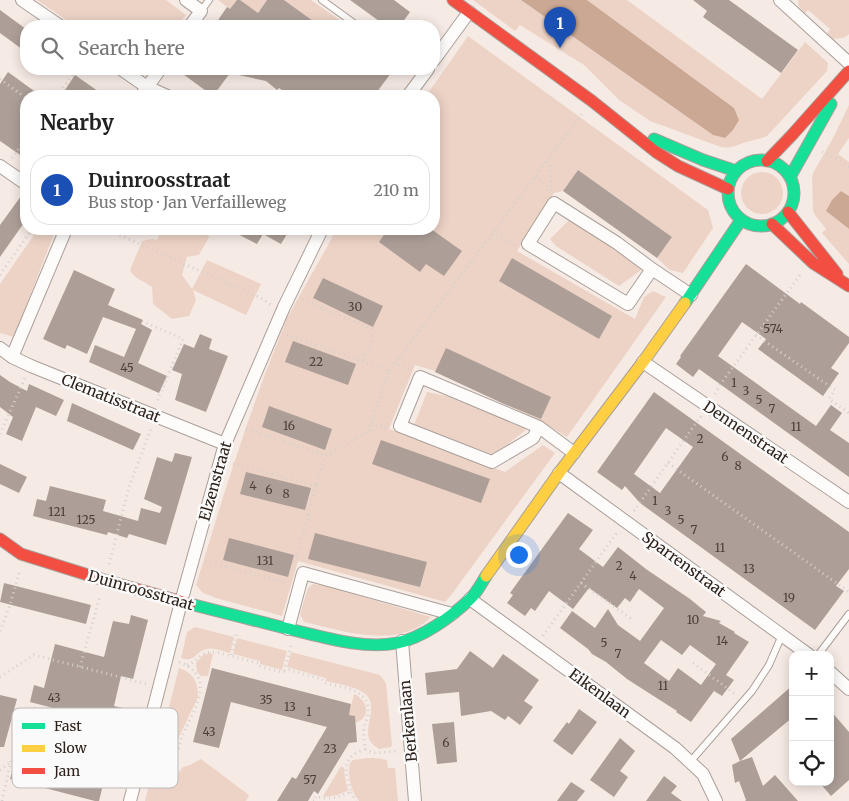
<!DOCTYPE html>
<meta charset="utf-8">
<style>
body{margin:0;font-family:Merriweather,serif;background:#f6f6f6;color:#222}
.controls{position:absolute;right:15px;bottom:15px;display:grid;overflow:hidden;border-radius:10px;box-shadow:0 2px 12px #0003}
.controls button{width:45px;height:45px;display:grid;place-items:center;padding:0;border:0;border-bottom:1px solid #e0e0e0;background:#fff;color:#222;font:25px sans-serif}
.you{position:absolute;left:518px;top:554px;width:18px;height:18px;margin:-12px;border:4px solid #fff;border-radius:50%;background:#1a73e8;box-shadow:0 0 0 8px #1a73e833}
.badge{display:grid;place-items:center;width:32px;height:32px;border-radius:50%;background:#736761;color:#fff;font-size:16px;font-weight:700}
.pin{position:absolute;translate:-50% -41px;filter:drop-shadow(0 1px 2px #0008)}
.pin::after{content:'';position:absolute;top:26px;width:18px;height:15px;background:inherit;clip-path:polygon(0 0,100% 0,50% 100%)}
.list{margin:0;padding:0;list-style:none}
h2{display:flex;justify-content:space-between;align-items:center;height:65px;margin:0;padding:0 20px;font-size:21px}
h2 small{font-size:16px;font-weight:400;color:#767676}
.list li{display:grid;grid-template-columns:32px 1fr auto;gap:15px;align-items:center;box-sizing:border-box;height:70px;margin:0 10px 10px;padding:0 10px;border:1px solid #e0e0e0;border-radius:20px}
.list b{display:block;font-size:19px;white-space:nowrap}
.list p{margin:0;font-size:16px;white-space:nowrap;color:#767676}
.list em{font-size:16px;font-style:normal;color:#767676}
.icon{flex:none;width:28px;height:28px;fill:none;stroke:currentColor;stroke-width:2;stroke-linecap:round;stroke-linejoin:round}
.map{position:relative;flex:none;width:849px;height:801px;overflow:hidden}
.search{position:absolute;background:#fff;box-shadow:0 2px 12px #0003;left:20px;top:20px;width:420px;height:55px;display:flex;align-items:center;gap:12px;box-sizing:border-box;padding:0 18px;border-radius:20px;color:#767676;font-size:19px}
.panel{position:absolute;background:#fff;box-shadow:0 2px 12px #0003;left:20px;top:90px;width:420px;height:145px;border-radius:20px}
.map>svg:first-child{display:block}
.green{fill:#edd3c6}
.water{fill:#caa894}
.building{fill:#ad9f98;fill-rule:evenodd}
.lines{fill:none;stroke-linecap:round;stroke-linejoin:round}
.lane-casing{stroke:#aa9f99;stroke-width:8}
.street-casing{stroke:#aa9f99;stroke-width:14}
.fast-casing{stroke:#aa9f99;stroke-width:13}
.slow-casing{stroke:#aa9f99;stroke-width:13}
.jam-casing{stroke:#aa9f99;stroke-width:13}
.path{stroke:#d4d0ce;stroke-width:3;stroke-dasharray:1 4;stroke-linecap:butt}
.lane{stroke:#fefcfb;stroke-width:6}
.street{stroke:#fefcfb;stroke-width:12}
.fast{stroke:#16e098;stroke-width:11}
.slow{stroke:#ffcf43;stroke-width:11}
.jam{stroke:#f24e42;stroke-width:11}
.labels{text-anchor:middle;dominant-baseline:central;stroke-width:5;stroke-linejoin:round;paint-order:stroke}
.number-label{font-size:12px;fill:#4d403a}
.street-label{font-size:15px;fill:#2d211a;stroke:#fafafa}
.key{fill:#fafafa;stroke:#bcb9b7;stroke-width:1}
.key-label{font-size:14px;fill:#2d211a}
</style>
<div class="map">
<svg width="849" height="801" viewBox="0 0 849 801">
<rect width="100%" height="100%" fill="#f6eae4"/>
<path class="green" d="M37,0h129l20,15 -9,11h-102z
M218,0h49l-17,24z
M284,0h27l37,26h-28z
M473,0h48l192,135 12,3 9,-30 -147,-108h40l135,99 43,-57 23,21 -1,8 -60,65c-7,3 -14,4 -21,6 -10,3 -14,7 -25,5l-71,-26 -31,-21 -35,-35 -64,-40 -5,6z
M798,0h51v34c-4,5 -10,4 -16,5l-6,-5 3,-5 -22,-19 -3,3c-5,-4 -7,-7 -7,-13z
M468,36l240,174 5,18 -30,45 -13,-3 -13,-12 15,-21 -94,-67 -15,21 -9,2 -37,58 118,68 9,-22 9,-6 13,6 -99,140 -27,-16 -105,-50 -20,-6 -26,64 116,43 38,-27 12,8 -103,141 -7,8 -147,-41 -16,55 -66,-18 -13,-5 -7,-8 28,-91 21,-64 20,-56 22,-56 50,-89h97v-133h-8z
M849,105v33l-11,16 11,8v34l-8,-5 -15,20 23,18v35l-27,-31 4,-4 -11,-14 -2,-4 -1,-34 1,-4 19,-33z
M741 193a21 21 0 1 1 42 0a21 21 0 1 1-42 0Z
M569,220l75,48 -25,18 -63,-40 -6,-7z
M38,229h18l-42,108 -14,-4v-49z
M162,229h43l4,8 -10,18 -12,2 -5,18 10,14 15,-29 54,24 -15,31 -53,-25 3,10 -7,16 -17,3 -19,-15 -1,-17c-8,-6 -18,-8 -22,-17l12,-29 10,-2 5,1z
M427,392l19,4 81,33 -19,15 -16,10 -78,-29z
M313,584l13,2 105,31c-31,33 -89,14 -127,5l-4,-8 8,-26z
M195,627l39,10 -4,16c-7,-2 -17,-6 -24,-4 -11,3 -11,14 -25,9l6,-26z
M237,638l50,13 -5,19 -22,-6v-3l-27,-7z
M291,652l89,23 6,8 6,62 -1,2 -12,2c-26,-14 5,-41 -15,-56 -10,-7 -26,-9 -38,-12v-3l-39,-11z
M209,653l4,1 -5,22h-7l-4,-4 -1,-9 7,-8z
M179,668c14,5 19,13 19,29l-20,42 -5,19 -5,5 -7,2 -6,-3z
M354,694c14,6 18,24 1,29l-1,-7 -5,-1z
M368,758c7,0 14,0 20,3l-1,1 1,6h7l3,33h-39c-8,-11 -12,-25 -9,-38l3,-3z
M201,759l48,36 -3,6h-101l7,-29 5,1v7c4,3 9,7 14,5l4,-9 8,-9 7,-2z
M341,766l3,2 1,10 3,12 -1,1c-8,3 -16,7 -24,5z"/>
<path class="water" d="M521,0h66l147,108 5,12 -6,10 -8,8 -12,-3z
M841,191l8,5v33l-23,-18 6,-11z"/>
<path class="building" d="M237,0h3l18,13 9,-13h17l36,26h-106l13,-19 3,2z
M350,0h44l16,12 -10,14h-14z
M693,0h36l69,50 -17,23 -78,-56 4,-6z
M0,10l26,19v23l-26,-19z
M176,69h57l-20,27z
M235,69h159l-20,27h-84l-11,-8 -2,2 -11,-9 -32,-7z
M8,72l33,24h-15v63l-26,-18v-57z
M75,75l30,21h-44z
M578,170l94,67 -15,21 -94,-67z
M24,192h2v28l-26,37v-32z
M228,229h62l-9,15 -18,-10 -6,10z
M388,229h43l31,22 -18,25 -18,-12 -6,8 -41,-30z
M512,258l100,58 -13,23 -100,-58z
M746,264l54,40 1,-2 48,35v6l-18,25 8,5 -16,23 -65,-47 8,-10 -24,-17 -24,34 98,70 15,-21 11,8 -12,17 19,13v34l-150,-108 -6,8 -17,-13 5,-7 -1,-1z
M74,270l41,19 -7,16 35,15 -2,4 11,6 -14,33 29,13 -8,17 -70,-31 6,-17 29,12 12,-28 -33,-12 -16,37 -20,-9 -2,4 -22,-10z
M323,278l60,28 -10,21 -60,-29z
M200,334l12,5 -3,10 19,7 -22,56 -31,-12 7,-26 -10,-4 12,-26 10,4z
M293,341l63,23 -8,21 -63,-23z
M446,348l105,49 -10,22 -37,-15 -69,-32z
M0,375l10,7 17,9 2,-7 35,16 -8,16 -20,-9 -14,34 -16,-7 7,-17 -13,-10z
M654,392l195,140v37l-13,17 8,5 -29,39 -175,-127 -15,-17 -3,4 -25,-18zM666,428l27,19 -33,46 -26,-19z
M72,403l69,31 -8,16 -66,-29z
M269,406l63,23 -7,21 -63,-23z
M381,440l109,39 -9,24 -109,-39z
M175,453l17,4 -26,88 -37,-11 -2,4 -19,-6 -1,3 -74,-19 4,-17 9,2 4,-15 56,14 -3,11 35,10 3,-13 19,5 2,-6 -18,-8 13,-42 15,5z
M0,464l27,13 -8,16 -19,-9z
M246,472l65,16 -6,22 -65,-16z
M568,513l25,17 -14,19 24,18 15,-20 28,22 44,30 16,13 -3,4 18,5 -2,2 16,9 -1,1 15,9 -23,33 8,5 -12,16 -8,-5 -23,31 -15,-10 1,-1 -50,-32 -21,-17 -14,-8 -4,-5 -28,-21 12,-17 23,17 13,-19 10,16 22,16 24,-33 -25,-19 -9,13 -5,-4 -8,10 -28,-20 -16,21 -24,-18 -14,20 -4,-3 -6,8 -18,-13 6,-8 -3,-2zM661,640l21,15 8,-10 26,19 -15,21 -23,-17 -9,13 -25,-18z
M315,533l112,29 -7,25 -112,-28z
M229,538l65,17 -6,22 -65,-17z
M4,583l87,22 -5,19 -86,-22z
M131,615l17,5 -15,59 -12,-3 -7,30 9,2 -5,17 -88,-23 4,-17 10,3 11,-44 49,13 9,-36 16,3z
M470,651l23,17 10,-14 36,26 -15,21 9,6 -13,18 -12,-9 -3,4 -14,-9 -30,5 -2,-24 -32,3 -2,-22 32,-4z
M212,668l139,36 -2,11 6,1 2,26 -8,1 -31,51 -4,-3 -6,10h-31l15,-24 4,2 31,-52 -96,-25 -12,46 -26,-6z
M793,685v32l-53,44 12,-4 11,29 12,-11 23,26h-53l1,-1 -7,-19 -4,2 -3,-18 8,-4 -9,-22z
M0,695l17,4 -13,48h-4z
M579,709l18,13 -25,33 -19,-14 14,-19 2,2z
M830,710l19,22v48l-18,16 -12,-14h11z
M454,722l3,40 -20,2 -5,-40z
M620,738l15,13 -15,20 8,6 -14,20 -24,-17z
M15,762l88,23 -4,16h-4l-85,-22z
M664,776l13,10 -6,7 11,8h-36z
M571,782l14,9 -8,10h-20z"/>
<g class="lines">
<g class="lane-casing">
<path id="lane" d="M322,0l36,26
M201,11l8,-11
M818,655l31,-41
M690,762l62,-71 17,-26 13,-30"/>
</g>
<g class="street-casing">
<path id="street" d="M22,0l38,26
M186,0l15,11 -11,15
M780,0l69,63
M434,60l35,-48
M121,69l26,18 20,9
M141,96l19,-27
M408,96l20,-27
M0,166l26,18
M652,269l-35,-26 -63,-40 -26,41 100,60 24,-35 39,26
M0,348l12,9 19,9 194,78
M12,357l54,-128
M643,362l206,140
M539,427l-119,-50 -20,49 92,36 41,-24 6,-11 35,26
M559,473l250,182
M470,599l205,149 28,26 13,27
M288,629l15,-56 149,41
M402,641l13,160
M830,672l19,17
M134,783l-112,-30 9,-37 113,30
M130,801l51,-199 44,-158 59,-137 38,-78"/>
</g>
<g class="fast-casing">
<path id="fast" d="M654,139l49,21 33,11
M728 193a33 33 0 1 1 66 0a33 33 0 1 1-66 0Z
M790,177l41,-73
M685,303l56,-83
M190,604c32,8 63,16 95,24 35,8 77,22 112,15 25,-5 54,-26 72,-43 7,-6 12,-16 17,-24"/>
</g>
<g class="slow-casing">
<path id="slow" d="M486,576l73,-103 84,-111 42,-59"/>
</g>
<g class="jam-casing">
<path id="jam" d="M453,0l139,101 64,51 22,14 50,23
M767,161l25,-26 57,-64
M788,212l49,62
M772,224l41,39 36,23
M0,539l21,15 83,26 86,24"/>
</g>
<path class="path" d="M405,22l7,4
M0,79l26,19
M57,96l20,-27
M822,152l16,7 11,8
M12,158l14,-20
M546,162l3,3 3,24
M535,177l17,13
M106,229l157,70 8,6
M492,233l23,12
M0,275l32,-46
M303,299l73,32 -13,30
M142,321l41,18 -27,65
M287,335l102,36 -20,60 -43,25 -10,30
M756,335l79,55 -6,9 20,14
M394,363l16,7
M389,371l193,-257
M715,394l7,-12 78,-107v-2
M371,423l16,5
M246,429l80,27
M0,434l25,-56
M668,463l181,129
M233,464l83,22 -21,77
M634,511l67,-95
M206,561l81,22
M109,564l20,-77 22,-58
M581,583l52,37
M0,631l10,-26 10,-35
M543,636l75,-105
M231,655l6,-23
M693,663l42,31
M187,665c13,-4 11,-14 29,-13l42,11 1,3 23,6 7,-2 33,9 3,4c17,4 46,6 43,31 0,5 -4,10 -4,15 -1,6 1,13 1,20l8,4 26,-2
M80,667l20,-71
M284,671l7,-25
M0,677l34,-22 113,29
M152,766l6,2h13c7,-8 7,-20 10,-29 10,-27 39,-61 -2,-77
M0,770l11,-8
M351,792l5,9
M2,801l9,-40
M314,801h-1l3,-5c14,5 21,1 35,-4 -3,-10 -9,-27 0,-35 3,-4 10,-6 14,-8"/>
<use href="#lane" class="lane"/>
<use href="#street" class="street"/>
<use href="#fast" class="fast"/>
<use href="#slow" class="slow"/>
<use href="#jam" class="jam"/>
</g>
<g class="labels">
<g class="number-label">
<text x="355" y="306">30</text>
<text x="773" y="328">574</text>
<text x="316" y="361">22</text>
<text x="127" y="367">45</text>
<text x="734" y="382">1</text>
<text x="746" y="390">3</text>
<text x="759" y="399">5</text>
<text x="772" y="408">7</text>
<text x="289" y="425">16</text>
<text x="796" y="426">11</text>
<text x="700" y="438">2</text>
<text x="725" y="456">6</text>
<text x="738" y="465">8</text>
<text x="253" y="485">4</text>
<text x="269" y="489">6</text>
<text x="286" y="493">8</text>
<text x="655" y="500">1</text>
<text x="668" y="510">3</text>
<text x="57" y="511">121</text>
<text x="86" y="519">125</text>
<text x="681" y="519">5</text>
<text x="694" y="529">7</text>
<text x="720" y="547">11</text>
<text x="265" y="560">131</text>
<text x="619" y="565">2</text>
<text x="749" y="568">13</text>
<text x="633" y="575">4</text>
<text x="789" y="597">19</text>
<text x="693" y="619">10</text>
<text x="722" y="640">14</text>
<text x="604" y="642">5</text>
<text x="618" y="653">7</text>
<text x="663" y="685">11</text>
<text x="54" y="697">43</text>
<text x="266" y="699">35</text>
<text x="290" y="706">13</text>
<text x="309" y="711">1</text>
<text x="209" y="731">43</text>
<text x="446" y="742">6</text>
<text x="330" y="748">23</text>
<text x="310" y="779">57</text>
</g>
<g class="street-label">
<text transform="translate(111 398) rotate(22)">Clematisstraat</text>
<text transform="translate(746 432) rotate(34)">Dennenstraat</text>
<text transform="translate(215 481) rotate(-74)">Elzenstraat</text>
<text transform="translate(684 564) rotate(36)">Sparrenstraat</text>
<text transform="translate(141 590) rotate(16)">Duinroosstraat</text>
<text transform="translate(600 693) rotate(36)">Eikenlaan</text>
<text transform="translate(408 721) rotate(-95)">Berkenlaan</text>
</g>
</g>
<rect x="12" y="708" width="166" height="80" rx="8" class="key"/>
<rect x="22" y="723" width="23" height="6" fill="#16e098"/>
<rect x="22" y="745" width="23" height="7" fill="#ffcf43"/>
<rect x="22" y="768" width="23" height="6" fill="#f24e42"/>
<g class="key-label">
<text x="54" y="731">Fast</text>
<text x="54" y="753">Slow</text>
<text x="54" y="776">Jam</text>
</g>
</svg>
<div class="controls">
<button>+</button>
<button>−</button>
<button><svg class="icon" aria-label="locate" viewBox="0 0 24 24"><circle cx="12" cy="12" r="6"/><path d="M12 2v4M12 18v4M2 12h4M18 12h4"/></svg></button>
</div>
<div class="you"></div>
<div class="pin badge" style="left:560px;top:48px;background:#1a4fb4">1</div>
<div class="search"><svg class="icon" aria-label="search" viewBox="0 0 24 24"><circle cx="10" cy="10" r="6"/><path d="M15 15l6 6"/></svg>Search here</div>
<section class="panel">
<h2>Nearby<small></small></h2>
<ul class="list">
<li><span class="badge" style="background:#1a4fb4">1</span><div><b>Duinroosstraat</b><p>Bus stop · Jan Verfailleweg</p></div><em>210 m</em></li>
</ul>
</section>
</div>
